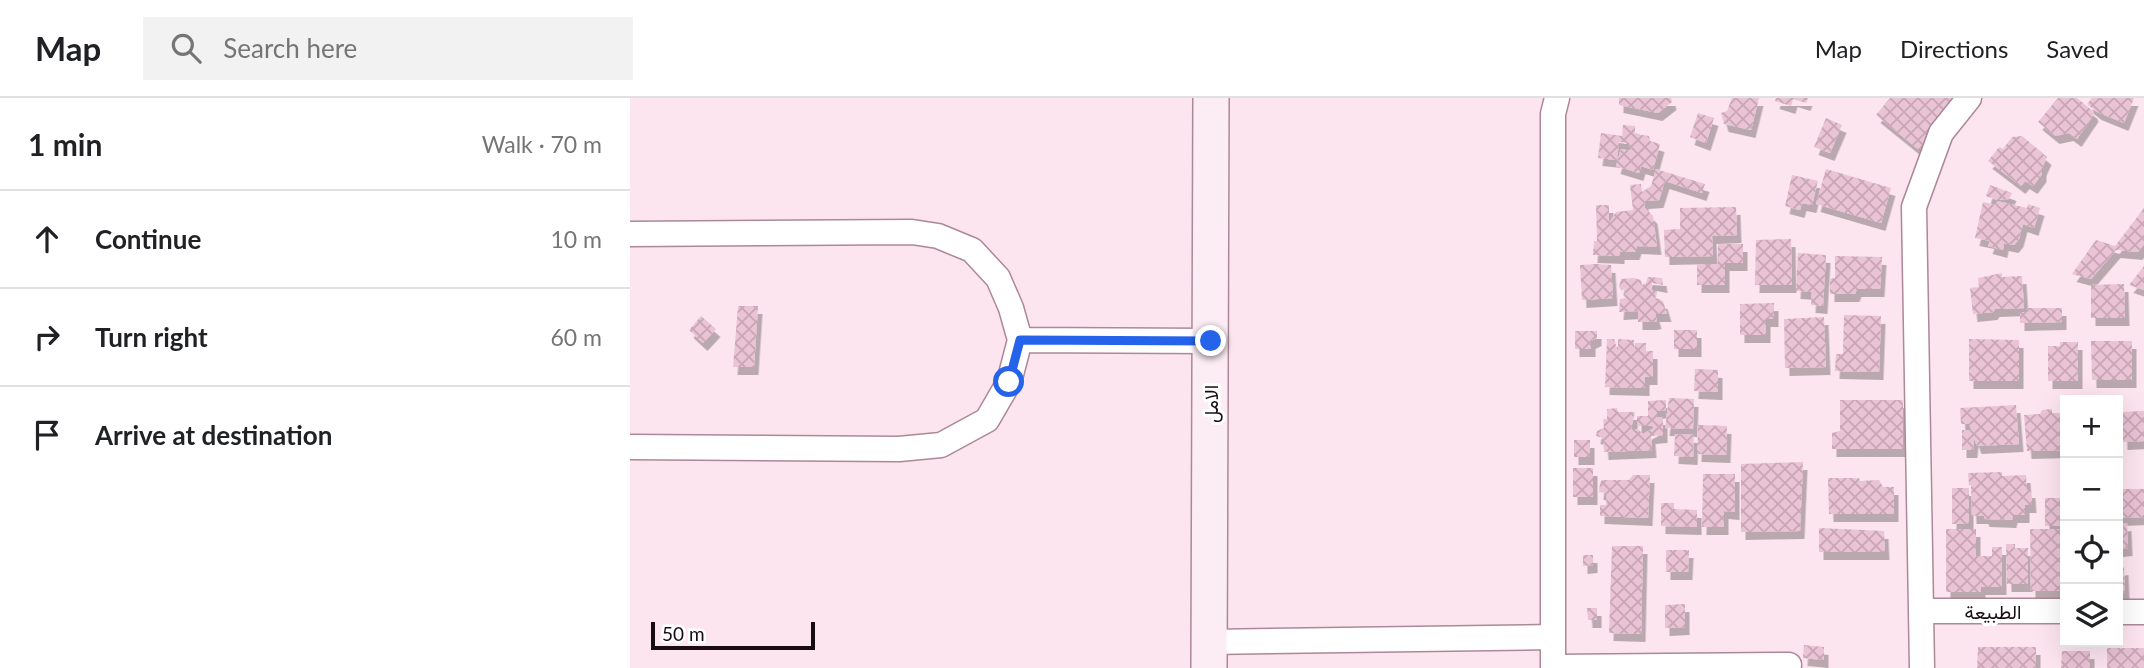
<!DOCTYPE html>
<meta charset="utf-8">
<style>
body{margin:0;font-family:Lato,Vazirmatn,sans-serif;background:#f2f2f2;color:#202124}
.controls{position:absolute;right:21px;bottom:21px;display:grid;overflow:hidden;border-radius:0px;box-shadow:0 7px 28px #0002}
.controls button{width:63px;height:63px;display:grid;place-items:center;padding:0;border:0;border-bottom:2px solid #e0e0e0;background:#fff;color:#202124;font:35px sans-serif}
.scale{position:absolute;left:21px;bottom:18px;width:164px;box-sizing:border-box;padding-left:7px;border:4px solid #180c12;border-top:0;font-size:19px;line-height:24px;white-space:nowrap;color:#180c12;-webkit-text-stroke:5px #fff;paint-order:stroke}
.stop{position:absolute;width:21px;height:21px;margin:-16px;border:5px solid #2563eb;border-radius:50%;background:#fff}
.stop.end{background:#2563eb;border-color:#fff;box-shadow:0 2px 7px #0008}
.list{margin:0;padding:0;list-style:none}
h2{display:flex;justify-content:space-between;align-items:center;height:91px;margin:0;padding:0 28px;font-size:30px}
h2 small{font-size:23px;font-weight:400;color:#757577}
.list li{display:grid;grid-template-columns:46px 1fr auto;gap:21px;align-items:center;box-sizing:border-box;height:98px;padding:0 28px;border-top:2px solid #e0e0e0}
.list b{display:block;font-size:26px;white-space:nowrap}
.list em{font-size:23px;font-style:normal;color:#757577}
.icon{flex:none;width:38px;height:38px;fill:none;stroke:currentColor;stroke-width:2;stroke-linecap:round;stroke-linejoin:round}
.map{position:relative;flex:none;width:1514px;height:570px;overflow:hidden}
header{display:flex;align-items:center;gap:42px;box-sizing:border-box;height:98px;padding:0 35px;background:#fff;border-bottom:2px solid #e0e0e0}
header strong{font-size:33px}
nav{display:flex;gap:38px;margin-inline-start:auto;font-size:24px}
.search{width:490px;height:63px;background:#f2f2f2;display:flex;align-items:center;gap:18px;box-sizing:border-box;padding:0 24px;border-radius:0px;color:#757577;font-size:26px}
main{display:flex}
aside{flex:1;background:#fff}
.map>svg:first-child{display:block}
.building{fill:url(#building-cross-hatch);filter:url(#shadow)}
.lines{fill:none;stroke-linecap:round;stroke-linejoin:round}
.street-casing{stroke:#ac8898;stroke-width:27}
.secondary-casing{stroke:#ac8898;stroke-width:38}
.street{stroke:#fff;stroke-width:24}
.secondary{stroke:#fcecf3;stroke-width:35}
.route{stroke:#2563eb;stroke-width:9}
.labels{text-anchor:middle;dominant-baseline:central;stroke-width:6;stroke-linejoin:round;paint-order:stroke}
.street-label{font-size:19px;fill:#180c12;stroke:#fff}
</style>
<header>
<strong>Map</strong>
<div class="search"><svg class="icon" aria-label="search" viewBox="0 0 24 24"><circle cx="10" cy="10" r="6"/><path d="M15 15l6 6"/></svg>Search here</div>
<nav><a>Map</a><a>Directions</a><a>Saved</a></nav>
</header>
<main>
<aside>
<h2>1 min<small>Walk · 70 m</small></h2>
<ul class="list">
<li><svg class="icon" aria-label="ahead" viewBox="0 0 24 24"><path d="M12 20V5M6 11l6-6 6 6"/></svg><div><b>Continue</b></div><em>10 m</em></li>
<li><svg class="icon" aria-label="right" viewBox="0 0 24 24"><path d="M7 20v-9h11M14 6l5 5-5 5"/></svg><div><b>Turn right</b></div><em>60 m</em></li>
<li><svg class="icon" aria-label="arrive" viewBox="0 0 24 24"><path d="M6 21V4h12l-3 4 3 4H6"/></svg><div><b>Arrive at destination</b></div></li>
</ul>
</aside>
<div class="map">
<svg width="1514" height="570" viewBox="0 0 1514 570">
<defs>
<pattern id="building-cross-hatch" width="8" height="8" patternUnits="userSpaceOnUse" patternTransform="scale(1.75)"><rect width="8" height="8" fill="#eac3d4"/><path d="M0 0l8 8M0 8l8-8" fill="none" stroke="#c8a6b5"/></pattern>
<filter id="shadow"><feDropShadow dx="4.5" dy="8" stdDeviation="0" flood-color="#0004"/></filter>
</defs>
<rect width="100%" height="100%" fill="#fde5ef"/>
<path class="building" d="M989,0h52l1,4 -14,11 -39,-8z
M1102,0h27l-8,32 -27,-6 -3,-11 6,-2z
M1146,0h32l-2,5 -13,-4 -2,7 -16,-5z
M1260,0h69l-41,51 -42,-34z
M1428,0h19l16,13 1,3 -17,25 -8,-6 -14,3 -17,-14z
M1462,0h42l-10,25 -27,-11 -10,-8z
M1068,15l16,5 -8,25 -16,-6z
M1196,20l16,7 -12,28 -16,-6z
M993,27l12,1v8l14,2 1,5 10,3 -7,26 -12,-4 -2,7 -23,-7 5,-17 10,2 -2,-8 -10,-1 -2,18 -19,-2 3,-25 21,3z
M1392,38l25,21 -5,11v6l-9,12 -8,-5 -4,5 -33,-25 11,-14 4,2 9,-12z
M1026,71l49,15 -3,9 -37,-12 -6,19 -15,1 1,7 8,8 4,31 -20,-1 -2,6h-15v4l-27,-1 1,-14h3l-1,-36h13v18l7,-11 17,-2 -3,-25 11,-1 1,8 9,-6z
M1196,71l65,19 -10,35 -65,-19z
M1162,77l26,6 -6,24 -10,-2 -2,7 -15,-4z
M1360,87l22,8 -3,6 -12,1 -11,-4z
M1367,103l30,7 1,-4 12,4 -6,20 -11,-4 -4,15 -5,6 -10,-2 -1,7 -15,-4 2,-5 -15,-3 8,-36 13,3z
M1106,109l1,28 -25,1 1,20 -48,1 -1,-27 16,-1v-21z
M1514,110v36l-6,8 -22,-2 -25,29 -19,-5 24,-34 19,6z
M1161,141l1,46h-37l1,-45z
M1088,146h25v19h-18v22h-28v-21h21z
M1168,155l28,2 -3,51 -12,-1 1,-13 -16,-1z
M1205,158l47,1 -2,32h-23l-2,5h-25v-15l5,-1z
M966,166l15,1 2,33 -31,2 -2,-35z
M1514,168v24l-15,-5z
M1372,175v4l20,-1 2,32 -29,1 -2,3 -20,2 -3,-26 9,-1 -1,-9z
M1018,179l14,1 1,7 -11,-2 -1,7 5,2 -1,8 8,1 4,13h-12l2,7 -4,1h-15v-11l-19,1 1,-13 6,-1 -1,-10 -3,3 -3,-4 2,-8 12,-1 8,2 1,5 4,-2z
M1494,186l1,34h-34v-33z
M1144,205v16h-8v16h-26v-31z
M108,208h20l-4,61h-21z
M1397,210h35v14l-42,1v-11h7z
M1214,217l37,1 -2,56 -44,-1 1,-17h7z
M71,218l15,13 -13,14 -14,-13z
M1194,219l2,50 -41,1 -1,-49z
M1044,232h23v19h-23z
M945,233h22v7l-6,3v8h-16z
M977,241h7l4,13v-13l16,1v9l1,-6h11v8h7v26h-8v11l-40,-1z
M1339,241l50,1v41h-50z
M1461,243h41v39h-40z
M1430,244h18v39h-30v-35h12z
M1065,271l23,1v22l-24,-1z
M1039,300l25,1 -1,30 -28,-1z
M1036,302v10l-9,1v6h6v18l-12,1 1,14 -48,2 -1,-14 -7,-2 1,-5 7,-3 -1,-9h4v-10l10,-1 1,4h17l-4,17h7l5,5 11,-6 -2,-2h-15v-10h11v-15z
M1210,302h63v49h-71v-16l8,-2z
M1386,307l3,39 -42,2 -3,-8 -1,12h-11v-20l10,1 -3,-7h-8l-1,-16z
M1422,311v4h13v37l-38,1 -3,-36 16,-1 2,-4z
M1514,313v30l-21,1 -1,-30z
M1068,327l29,1 -1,29 -29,-1z
M1045,336l19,1 -1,22 -19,-1z
M944,342h16v17h-16z
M1173,364l-3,69 -59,1v-68z
M943,370h20v29h-20z
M1372,374v4l24,-1 1,15h4l1,15h-7v10h-12l-1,5 -27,-1 -1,-3h-12l-1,-31h-2l-1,-12z
M1073,376h32v38l-11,-1v16h-22z
M1003,377h17l-2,43 -48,-2v-11h6l1,-12 -8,-1 1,-9 2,-3h27z
M1198,380h31l1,3 19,-1 4,7h11v27h-65z
M1322,390h17v36h-17z
M1488,391h26v28l-26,1z
M1415,400h20v28h-20z
M1031,405h13v6l23,1v17l-36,-1z
M1497,425l1,25 -10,1v-25z
M1189,430l65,3 1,21h-66z
M1316,431h30v27h16v-9h10v40h-21v5h-35z
M1400,431h35v58h-3v4h-31z
M1376,446h9v4h13v36h-21z
M982,448h31l-2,88 -32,-1z
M1036,452h23l-1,22h-22z
M953,457h10v10l-10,1z
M1494,469l1,25 -7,1v-25z
M1055,506v23l-20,1v-23z
M957,510h10v12h-9z
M1174,547l20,2v13l-21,-2z
M1348,549h58v21h-59z
M1477,550h37v20h-37z
M1432,553h28v17h-29z"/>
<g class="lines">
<g class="street-casing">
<path id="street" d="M0,136l282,-2 26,4 34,14 26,28 13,30 9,32 -11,42 -22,38 -46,25 -42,4 -269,-2
M390,242l191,1
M1291,513h144
M1488,514h26
M579,544l344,-5
M923,569l236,-2
M923,570v-554l4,-16
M1292,570l-8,-461 27,-74 28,-35"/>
</g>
<g class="secondary-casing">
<path id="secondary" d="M579,570l2,-570"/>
</g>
<use href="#street" class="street"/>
<use href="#secondary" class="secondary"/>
</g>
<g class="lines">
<path class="route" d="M379,284l11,-42 191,1"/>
</g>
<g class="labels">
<g class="street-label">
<text transform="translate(580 306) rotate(-90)">الامل</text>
<text x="1363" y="513">الطبيعة</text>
</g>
</g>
</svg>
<div class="controls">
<button>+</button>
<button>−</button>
<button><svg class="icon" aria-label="locate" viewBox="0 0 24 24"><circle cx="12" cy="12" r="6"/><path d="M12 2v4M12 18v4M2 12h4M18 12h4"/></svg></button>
<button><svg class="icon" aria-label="layers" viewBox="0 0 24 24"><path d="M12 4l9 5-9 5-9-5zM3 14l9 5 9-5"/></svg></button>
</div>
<div class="scale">50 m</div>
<div class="stop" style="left:379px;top:284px"></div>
<div class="stop end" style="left:581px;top:243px"></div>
</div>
</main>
